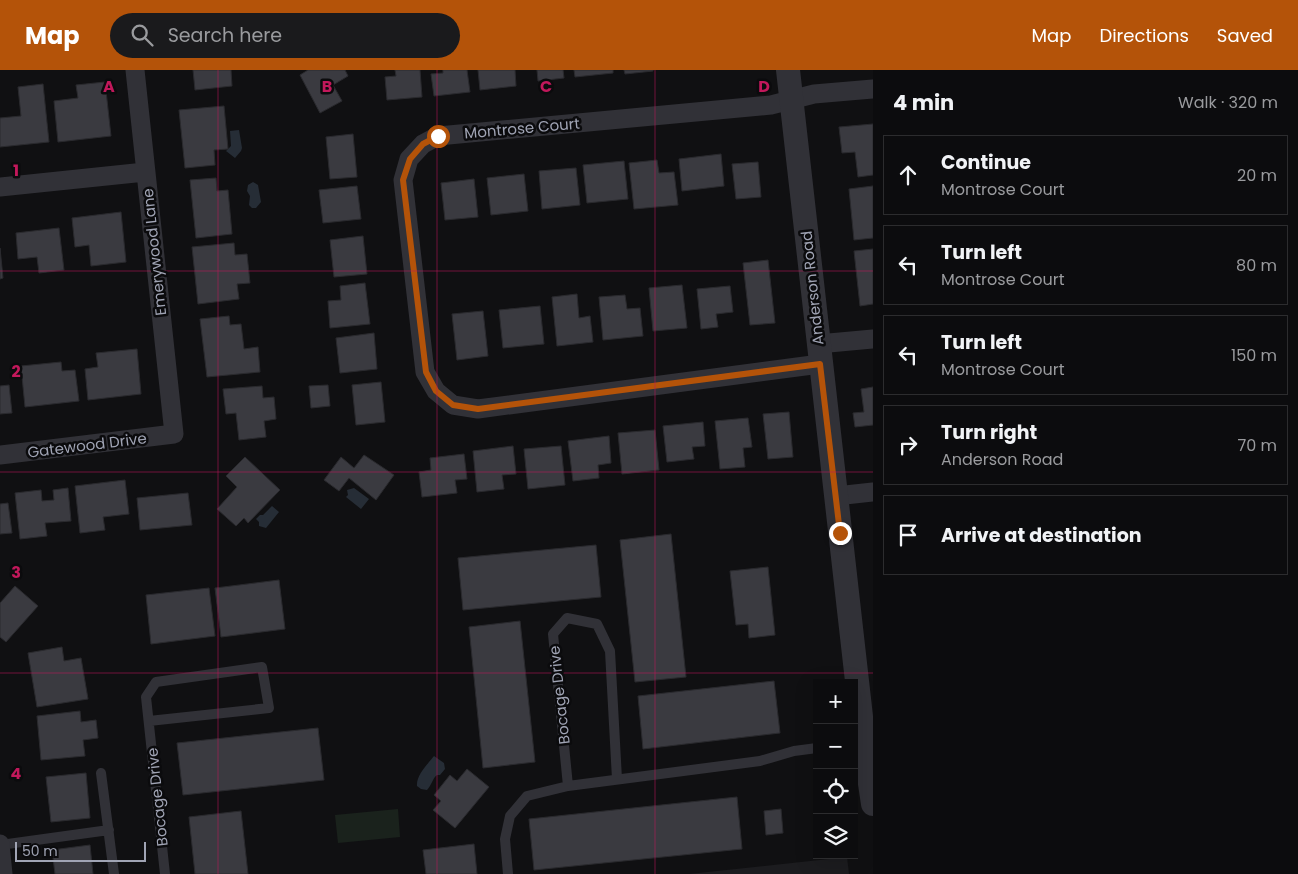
<!DOCTYPE html>
<meta charset="utf-8">
<style>
body{margin:0;font-family:Poppins,sans-serif;background:#1a1a1c;color:#f1f3f6}
.controls{position:absolute;right:15px;bottom:15px;display:grid;overflow:hidden;border-radius:0px;box-shadow:0 5px 20px #0002}
.controls button{width:45px;height:45px;display:grid;place-items:center;padding:0;border:0;border-bottom:1px solid #2c2c2e;background:#0c0c0e;color:#f1f3f6;font:25px sans-serif}
.scale{position:absolute;left:15px;bottom:12px;width:131px;box-sizing:border-box;padding-left:5px;border:2px solid #a0a4b4;border-top:0;font-size:14px;line-height:18px;white-space:nowrap;color:#a0a4b4;-webkit-text-stroke:4px #0b0b0d;paint-order:stroke}
.stop{position:absolute;width:15px;height:15px;margin:-11px;border:4px solid #b45309;border-radius:50%;background:#fff}
.stop.end{background:#b45309;border-color:#fff;box-shadow:0 1px 5px #0008}
.list{margin:0;padding:0;list-style:none}
h2{display:flex;justify-content:space-between;align-items:center;height:65px;margin:0;padding:0 20px;font-size:21px}
h2 small{font-size:16px;font-weight:400;color:#9a9b9e}
.list li{display:grid;grid-template-columns:32px 1fr auto;gap:15px;align-items:center;box-sizing:border-box;height:80px;margin:0 10px 10px;padding:0 10px;border:1px solid #2c2c2e;border-radius:0px}
.list b{display:block;font-size:19px;white-space:nowrap}
.list p{margin:0;font-size:16px;white-space:nowrap;color:#9a9b9e}
.list em{font-size:16px;font-style:normal;color:#9a9b9e}
.icon{flex:none;width:28px;height:28px;fill:none;stroke:currentColor;stroke-width:2;stroke-linecap:round;stroke-linejoin:round}
.map{position:relative;flex:none;width:873px;height:804px;overflow:hidden}
header{display:flex;align-items:center;gap:30px;box-sizing:border-box;height:70px;padding:0 25px;background:#b45309;color:#fff}
header strong{font-size:24px}
nav{display:flex;gap:28px;margin-inline-start:auto;font-size:18px}
.search{width:350px;height:45px;background:#1a1a1c;display:flex;align-items:center;gap:12px;box-sizing:border-box;padding:0 18px;border-radius:28px;color:#9a9b9e;font-size:19px}
main{display:flex}
aside{flex:1;background:#0c0c0e}
.map>svg:first-child{display:block}
.built{fill:#1c1c1f}
.green{fill:#1a221c}
.water{fill:#262d36}
.building{fill:#3a3a40;stroke:#2a2a2e}
.lines{fill:none;stroke-linecap:round;stroke-linejoin:round}
.service{stroke:#313137;stroke-width:10}
.minor{stroke:#313137;stroke-width:19}
.tertiary{stroke:#313137;stroke-width:24}
.route{stroke:#b45309;stroke-width:6}
.grid{fill:none;stroke:#c2185b;stroke-width:1;stroke-opacity:0.55}
.labels{text-anchor:middle;dominant-baseline:central;stroke-width:5;stroke-linejoin:round;paint-order:stroke}
.street-label{font-size:15px;fill:#a0a4b4;stroke:#0b0b0d}
.grid-label{font-size:16px;text-anchor:middle;font-weight:bold;fill:#c2185b;stroke:#0b0b0d;stroke-width:5;stroke-linejoin:round;paint-order:stroke}
</style>
<header>
<strong>Map</strong>
<div class="search"><svg class="icon" aria-label="search" viewBox="0 0 24 24"><circle cx="10" cy="10" r="6"/><path d="M15 15l6 6"/></svg>Search here</div>
<nav><a>Map</a><a>Directions</a><a>Saved</a></nav>
</header>
<main>
<div class="map">
<svg width="873" height="804" viewBox="0 0 873 804">
<rect width="100%" height="100%" fill="#101012"/>
<path class="built" d="M847,787l2,17h-160z"/>
<path class="green" d="M398,739l2,28 -62,6 -3,-28z"/>
<path class="water" d="M239,60l3,18 -1,3 -6,7 -9,-7 5,-5 -1,-15z
M253,112l5,3 3,17 -5,6h-4l-3,-3 1,-9 -3,-5 1,-6z
M354,418l15,11 -8,10 -15,-12 2,-2 -1,-5z
M272,436l7,6 -13,16 -7,-2v-4l-3,-3 4,-4h3z
M434,686l10,7 1,6 -5,6h-3c-5,4 -5,10 -10,15l-6,-1 -4,-3c-1,-11 11,-22 17,-30z"/>
<path class="building" d="M193,0h38l1,16 -37,4z
M308,0h37l3,6 -15,9 9,16 -22,12 -20,-38z
M395,0h25l2,27 -35,3 -2,-23 11,-1z
M443,0h24l3,22 -36,4 -3,-22 12,-1z
M478,0h37l1,16 -36,4z
M537,0h26l1,8 -26,3z
M574,0h39v3l-38,4z
M624,0h29v1l-28,3z
M105,12l6,54 -53,6 -4,-41 24,-3 -2,-13z
M43,14l6,58 -49,5v-29l21,-2 -3,-29z
M224,36l4,43 -14,1 1,15 -30,3 -6,-58z
M873,54v51l-15,2 -3,-25 -13,1 -3,-26z
M353,64l4,43 -27,2 -4,-42z
M721,84l3,32 -42,5 -3,-32z
M657,90l2,13 15,-1 4,33 -44,4 -5,-46z
M624,91l4,38 -41,4 -4,-38z
M758,92l3,35 -25,2 -4,-35z
M576,98l4,37 -38,4 -3,-38z
M524,104l4,37 -37,4 -4,-37z
M216,108l1,13 11,-1 4,44 -36,4 -6,-58z
M474,109l4,38 -33,3 -4,-37z
M357,116l4,33 -38,4 -4,-33z
M873,116v52l-19,2 -5,-51z
M121,142l5,50 -35,4 -2,-21 -14,2 -3,-29z
M59,158l5,42 -25,3 -2,-16 -19,2 -2,-26z
M363,166l4,38 -33,3 -4,-37z
M234,173l1,12 12,-1 3,29 -13,1 2,15 -41,5 -6,-57z
M0,178l3,30 -3,1z
M873,179v55l-13,2 -6,-55z
M768,190l7,63 -25,2 -7,-62z
M365,213l5,41 -40,4 -2,-27 13,-1 -1,-14z
M682,215l5,43 -34,3 -4,-43z
M730,216l3,26 -17,2 2,13 -17,2 -4,-40z
M577,224l2,24 11,-2 3,26 -36,4 -5,-49z
M625,225l2,14 13,-1 3,28 -40,4 -4,-43z
M540,236l4,38 -41,4 -4,-38z
M483,241l5,45 -31,4 -5,-46z
M229,246l1,9 11,-1 3,25 14,-2 2,25 -53,5 -7,-58z
M374,263l3,36 -37,4 -4,-35z
M137,279l4,45 -53,6 -3,-31 13,-2 -2,-14z
M61,292l1,9 13,-1 4,31 -54,6 -4,-41z
M381,312l4,40 -29,3 -4,-40z
M9,315l3,28 -12,1v-28z
M328,315l2,21 -19,2 -2,-22z
M262,316l1,12 11,-1 2,22 -12,2 2,16 -27,3 -3,-27 -10,1 -3,-25z
M873,317v38l-18,2 -2,-14 11,-1 -3,-23z
M789,342l4,45 -25,2 -5,-45z
M748,348l4,29 -9,1 2,19 -25,2 -5,-48z
M703,352l2,24 -13,1 2,12 -27,3 -4,-36z
M655,360l4,40 -37,4 -4,-41z
M609,366l2,27 -13,2 1,13 -26,3 -5,-40z
M513,376l3,28 -14,1 2,14 -27,3 -4,-41z
M561,376l4,39 -37,4 -4,-40z
M464,384l3,25 -12,1 2,13 -35,4 -3,-25 12,-2 -1,-12z
M364,385l30,20 -18,25 -27,-22 -10,13 -15,-11 17,-23 13,11z
M245,387l35,33 -32,33 -4,-5 -8,8 -19,-17 20,-22 -11,-11z
M125,410l4,34 -26,3 2,13 -25,3 -5,-47z
M68,418l3,33 -26,2 2,13 -27,3 -5,-46 26,-3 1,11 12,-1 -1,-10z
M188,423l4,32 -52,5 -3,-32z
M8,433l4,30 -12,1v-30z
M671,464l15,143 -51,5 -15,-142z
M596,475l5,52 -138,13 -5,-52z
M768,497l7,68 -26,3 -1,-14 -12,1 -6,-54z
M279,510l6,49 -64,8 -6,-49z
M15,516l23,20 -32,36 -6,-5v-34z
M209,518l6,48 -64,8 -5,-49z
M520,551l15,141 -52,6 -14,-141z
M62,577l2,14 17,-3 7,41 -51,8 -9,-54z
M774,611l6,52 -137,16 -5,-53z
M80,641l1,11 15,-2 2,18 -15,2 2,16 -44,4 -4,-44z
M318,658l6,52 -141,15 -6,-52z
M467,699l22,18 -34,41 -22,-18 8,-9 -7,-6 16,-20 7,6z
M86,703l4,45 -39,4 -5,-45z
M737,727l5,52 -208,21 -5,-51z
M781,739l2,24 -17,2 -2,-24z
M241,741l7,63h-53l-6,-57z
M474,774l3,30h-51l-3,-24z
M90,775l3,29h-38l-3,-24z"/>
<g class="lines">
<path class="service" d="M149,651l120,-13 -7,-41 -106,15 -10,15 19,177
M101,703l13,101
M568,716l-15,-152 14,-16 30,6 13,27 7,128
M0,775l109,-15
M508,804l-3,-35 5,-23 17,-20 41,-10 192,-25 34,-10 23,-3"/>
<path class="minor" d="M0,117l145,-15
M818,274l55,-5
M820,294l-342,45 -25,-4 -17,-14 -11,-19 -22,-192 6,-21 14,-15 15,-8 333,-31 43,-11 59,-5
M0,385l174,-21 -39,-364
M836,426l37,-4
M0,774l3,30"/>
<path class="tertiary" d="M788,0l76,673 9,61"/>
</g>
<g class="lines">
<path class="route" d="M438,66l-15,8 -13,15 -7,21 23,192 10,19 17,14 25,4 342,-45 20,169"/>
</g>
<path class="grid" d="M218,0v804M437,0v804M655,0v804M0,201h873M0,402h873M0,603h873"/>
<g class="labels">
<g class="street-label">
<text transform="translate(522 58) rotate(-5)">Montrose Court</text>
<text transform="translate(154 182) rotate(-96)">Emerywood Lane</text>
<text transform="translate(812 218) rotate(-96)">Anderson Road</text>
<text transform="translate(87 375) rotate(-7)">Gatewood Drive</text>
<text transform="translate(559 625) rotate(-96)">Bocage Drive</text>
<text transform="translate(157 727) rotate(-96)">Bocage Drive</text>
</g>
</g>
<g class="grid-label">
<text x="109" y="22">A</text>
<text x="327" y="22">B</text>
<text x="546" y="22">C</text>
<text x="764" y="22">D</text>
<text x="16" y="106">1</text>
<text x="16" y="307">2</text>
<text x="16" y="508">3</text>
<text x="16" y="709">4</text>
</g>
</svg>
<div class="controls">
<button>+</button>
<button>−</button>
<button><svg class="icon" aria-label="locate" viewBox="0 0 24 24"><circle cx="12" cy="12" r="6"/><path d="M12 2v4M12 18v4M2 12h4M18 12h4"/></svg></button>
<button><svg class="icon" aria-label="layers" viewBox="0 0 24 24"><path d="M12 4l9 5-9 5-9-5zM3 14l9 5 9-5"/></svg></button>
</div>
<div class="scale">50 m</div>
<div class="stop" style="left:438px;top:66px"></div>
<div class="stop end" style="left:840px;top:463px"></div>
</div>
<aside>
<h2>4 min<small>Walk · 320 m</small></h2>
<ul class="list">
<li><svg class="icon" aria-label="ahead" viewBox="0 0 24 24"><path d="M12 20V5M6 11l6-6 6 6"/></svg><div><b>Continue</b><p>Montrose Court</p></div><em>20 m</em></li>
<li><svg class="icon" aria-label="left" viewBox="0 0 24 24"><path d="M17 20v-9H6M10 6l-5 5 5 5"/></svg><div><b>Turn left</b><p>Montrose Court</p></div><em>80 m</em></li>
<li><svg class="icon" aria-label="left" viewBox="0 0 24 24"><path d="M17 20v-9H6M10 6l-5 5 5 5"/></svg><div><b>Turn left</b><p>Montrose Court</p></div><em>150 m</em></li>
<li><svg class="icon" aria-label="right" viewBox="0 0 24 24"><path d="M7 20v-9h11M14 6l5 5-5 5"/></svg><div><b>Turn right</b><p>Anderson Road</p></div><em>70 m</em></li>
<li><svg class="icon" aria-label="arrive" viewBox="0 0 24 24"><path d="M6 21V4h12l-3 4 3 4H6"/></svg><div><b>Arrive at destination</b></div></li>
</ul>
</aside>
</main>
